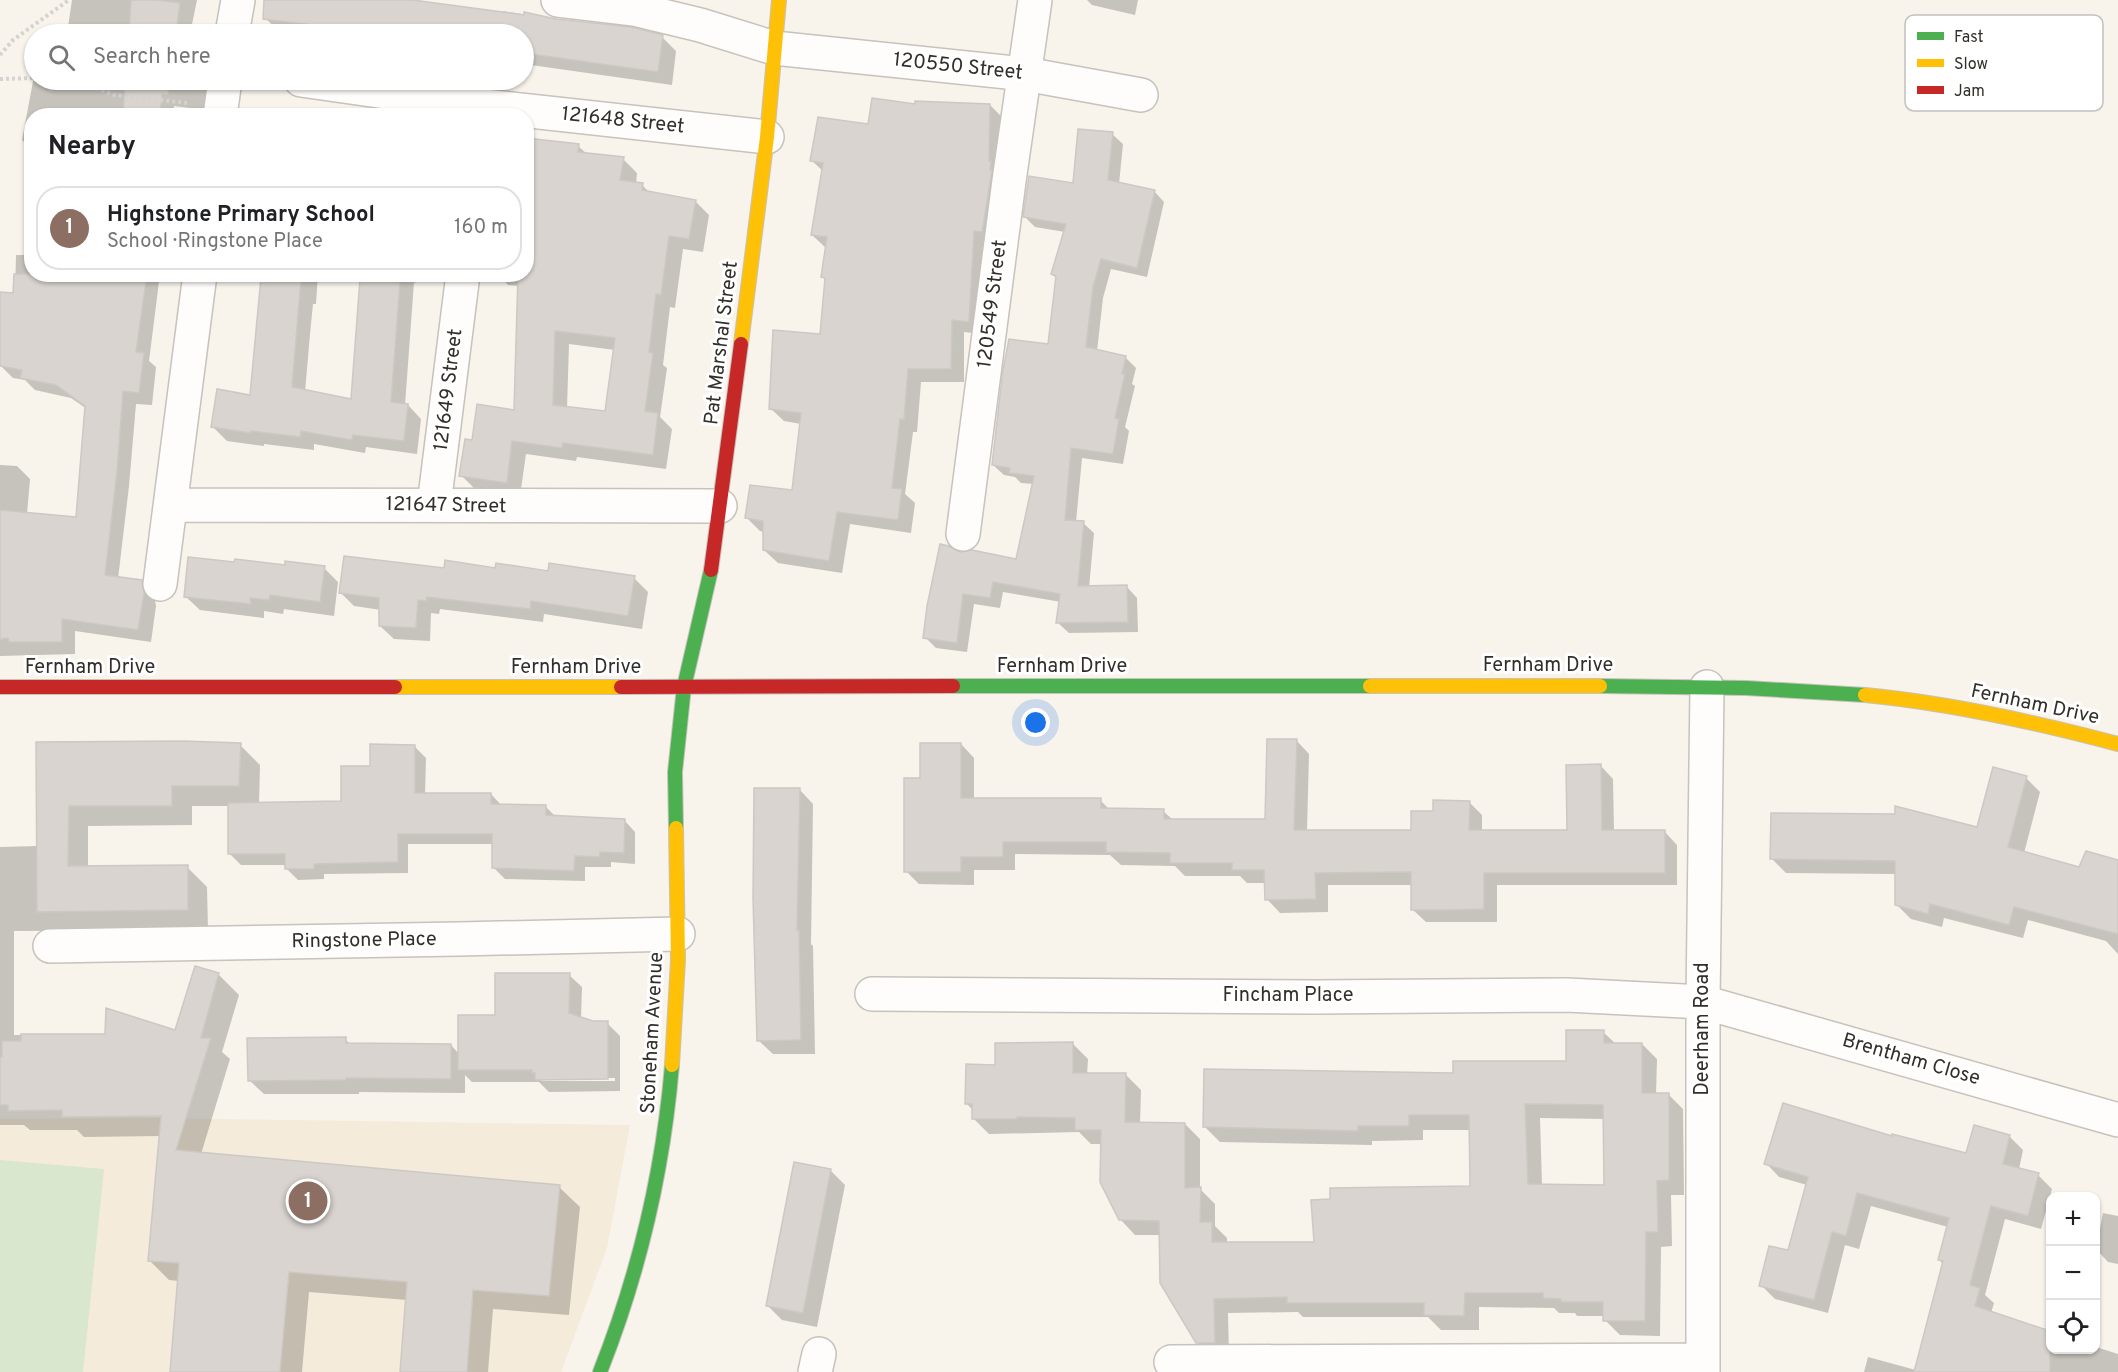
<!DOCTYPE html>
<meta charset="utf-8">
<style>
body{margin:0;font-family:Overpass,sans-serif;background:#f6f6f6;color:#202124}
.controls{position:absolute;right:18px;bottom:18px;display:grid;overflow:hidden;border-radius:12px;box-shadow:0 2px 4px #0004}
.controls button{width:54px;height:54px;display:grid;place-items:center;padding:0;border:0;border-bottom:2px solid #e0e0e0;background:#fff;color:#202124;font:30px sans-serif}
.you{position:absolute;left:1036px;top:723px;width:21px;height:21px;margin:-15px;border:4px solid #fff;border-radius:50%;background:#1a73e8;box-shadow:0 0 0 9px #1a73e833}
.badge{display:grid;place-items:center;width:39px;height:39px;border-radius:50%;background:#7c3aed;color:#fff;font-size:20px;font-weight:700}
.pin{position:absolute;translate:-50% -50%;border:3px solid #fff;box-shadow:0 2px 6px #0006}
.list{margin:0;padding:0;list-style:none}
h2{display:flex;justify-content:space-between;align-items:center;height:78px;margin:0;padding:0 24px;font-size:26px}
h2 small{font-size:20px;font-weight:400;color:#757577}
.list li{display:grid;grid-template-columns:39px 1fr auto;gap:18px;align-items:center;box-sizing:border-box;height:84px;margin:0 12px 12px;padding:0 12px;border:2px solid #e0e0e0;border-radius:24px}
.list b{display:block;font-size:22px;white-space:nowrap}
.list p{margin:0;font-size:20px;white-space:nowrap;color:#757577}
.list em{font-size:20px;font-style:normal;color:#757577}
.icon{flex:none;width:33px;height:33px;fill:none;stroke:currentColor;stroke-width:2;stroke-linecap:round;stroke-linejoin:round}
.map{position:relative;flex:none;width:2118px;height:1372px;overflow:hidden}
.search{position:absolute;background:#fff;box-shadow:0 2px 4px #0004;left:24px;top:24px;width:510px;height:66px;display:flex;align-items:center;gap:15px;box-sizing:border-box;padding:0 21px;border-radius:33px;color:#757577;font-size:22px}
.panel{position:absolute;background:#fff;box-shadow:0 2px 4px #0004;left:24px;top:108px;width:510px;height:174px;border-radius:24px}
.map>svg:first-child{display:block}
.built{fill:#f4ebdb}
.green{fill:#d8e7ce}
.shadow{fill:#0003;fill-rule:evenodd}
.building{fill:#d9d4cf;stroke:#cdc8c3;stroke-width:1.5;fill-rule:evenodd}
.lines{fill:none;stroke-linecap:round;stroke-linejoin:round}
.street-casing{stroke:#c6c2bc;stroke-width:36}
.fast-casing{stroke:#c6c2bc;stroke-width:16}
.slow-casing{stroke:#c6c2bc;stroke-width:16}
.jam-casing{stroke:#c6c2bc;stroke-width:16}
.path{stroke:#d4d3d0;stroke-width:4;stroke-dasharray:3 3;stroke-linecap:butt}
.street{stroke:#fefdfc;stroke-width:33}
.fast{stroke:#4caf50;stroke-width:14}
.slow{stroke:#ffc107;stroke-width:14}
.jam{stroke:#c62828;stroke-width:14}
.labels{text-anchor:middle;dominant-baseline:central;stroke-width:6;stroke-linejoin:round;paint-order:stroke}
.street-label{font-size:20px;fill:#322f2a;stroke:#fff}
.key{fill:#fff;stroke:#c2c1bf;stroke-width:1.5}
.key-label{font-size:16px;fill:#322f2a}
</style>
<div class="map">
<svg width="2118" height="1372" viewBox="0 0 2118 1372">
<rect width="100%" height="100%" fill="#f8f3eb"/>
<path class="built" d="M147,1118l483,7 -23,123 -46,124h-561v-253z"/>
<path class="green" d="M0,1160l104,9 -21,203h-83z"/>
<path class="shadow" d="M72,0h125l-7,34h-123z
M269,0h141l93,14v-3l159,26 14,14 -4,34 -148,-21v-30l-243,-1 -15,-14z
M1087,0h51l-3,15 -43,-10z
M34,76v4h176l-3,30 -33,-4 -1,10h-141v34l-10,-10z
M916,105h74l13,13 -21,216 -18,-2v50h-43l-4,50h-4l-8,62 10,9 -4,30 -61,-9 -8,49 -64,-10 -14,-13v-18l-4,-1 -13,-13 46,-27 8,-67 -17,-3 -14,-13 52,-72 5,-55 -4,-4 3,-29 -14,-13 11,-64 -11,-10 57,-36z
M1112,134l11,10 -4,40 35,7 10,11 -17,75 -36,-8 -8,29 -6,53 28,6 11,11 -4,16 3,2 -10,41 4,4 -6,33 -41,-6 -6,64 7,1 11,10 -5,55 38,-1 10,11 1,34 -69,1 -11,-10 3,-21 -58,-10 -3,16 -26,-4 -7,48 -31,-4 -11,-11 35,-83 57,6 17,-76 -13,-1 -6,-6 -11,-2 -11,-10 56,-119 8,-67 -5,-5 13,-42 -30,-5 -10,-10 50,-32z
M578,146l9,8 36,5 14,14 -1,11 6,1 8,8 45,8 14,14 -6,37 -20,-3 -8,59 -5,-1 -7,58 4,3 -7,49 12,12 -6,40 -89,-12 -1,4 -50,-7 -6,42 -45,-7 -14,-14 12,-33 42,-31 4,-125 -11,-1 -10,-11h28zM569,344l46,6 -8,63 -40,-5z
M24,246h8v28h128l-11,87 7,6 -4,38 -16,-1 -7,82 -11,93 23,3 13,13 2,11 -5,36 -76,-11v23l-75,2v-191l17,1 13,13 -3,35 50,5 10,-110 -16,-11 -36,-8 -10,-10 -12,-2 -13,-13v-62l15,-8 1,-40h9z
M264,274h54l-2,30h-3l-3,30 -5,58 47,9 10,-123h1l1,-4h53l-1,9 -2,-1 -9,123h3l13,14 -4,35 -51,-7 -1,6 -51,-9v6l-50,-6v2l-37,-5 -14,-14 39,-31z
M286,567l38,1 14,14 -4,34 -50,-7 -1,5 -19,-3v7l-64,-8 -15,-14z
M497,569l137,9 14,14 -6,37 -98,-15 -1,8 -103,-13 -1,5 -8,-1 -1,28 -36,-2 -14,-13 1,-16 -27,-4 -14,-14 105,-22z
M1296,740l13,14 -2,77h106l22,-19 34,-10 13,13v16h86l32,-66 13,14 1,52h50l13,14v40h-180v37h-71l-14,-13v-24h-84v27l-48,1 -13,-14 -1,-16h-19l-7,-7h-55l-10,-10 -54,-1 -11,-10 -95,-1v16h-41v15l-55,-1 -13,-13 16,-91 39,-36 13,14v42h126l10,10 53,1 10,9h93z
M37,744l203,1 20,20 -1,39 84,-1 28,-36 44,-20 11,11 -1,37 66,-1 11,12 44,1 10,10 68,3 11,12v32l-24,-2v5h-26v14l-80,-2 -12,-12v-23h-85v29l-84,1v5l-26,1 -11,-11v-4h-46l-11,-11v-48h-38v19l-104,1v41h99l20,20 1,43 -194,1v104h93l69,-3 42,-58 21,21 -17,57 8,7 -29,95 358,33 21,20 -11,108 -76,-6 -5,63h-86l5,-72 -98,-8 -7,80h-131l8,-91 -10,-1 -20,-20 12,-124 -77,1 -7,-7h-47l-6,-5h-24v-278l38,-1z
M2026,778l14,14 -16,61 56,15 38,-6v92l-12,-13 -78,-21 -5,18 -79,-20 -2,9 -31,-8 -15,-15v-30l-110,-1 -14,-14 206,-30z
M799,789l14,15 -2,140 2,2 2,108h-42l-15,-14z
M569,975l13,12 -1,32 12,4h14l13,13v55l-71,1 -10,-10h-67l-7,-7v18l-106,-1v2h-95l-15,-14 96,-41 5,5 101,1 8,9 37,-37zM539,1078h76v3h-73z
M1603,1032l13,12h26l15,15 -1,35h12l15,15 1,86h-13l1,51 -11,1 -1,89 -40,-1 -15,-15v-4h-28l-2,-3h-16l-5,-5 -75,-1v23h-38l-13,-13h-125l-5,-5 -70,1 1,44h-16l-16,-15 -36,-107h-26l-15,-16 -18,-75h-11l-12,-12 -90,2 -15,-15v-8l-7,-7 29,-38 77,-22 15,15 -1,16h39l15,15 -1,34h45l15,15v50l15,15v22l12,12v5l88,1 157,-56 -2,-58h-47v10l-51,1v4l-152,-3 -15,-15 249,-53 114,-11zM1540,1118l65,1v67l-63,-1z
M2009,1136l14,14 -4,19 19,6 14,14 -11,40 -36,-10 -20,76 9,8 -3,10 59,19v18h46v-3l22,7v18h-103l-76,-113 9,-32 -77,-21 -12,43 -14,-4 -17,68 -53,-14 -14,-14 28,-33 18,-67 -28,-8 -13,-14 127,-25 74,17z
M830,1170l15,15 -28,142 -35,-7 -14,-14z
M2103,1213l15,3v48l-10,-2 -12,-13z
M1868,1357l55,15h-59z"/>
<path class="building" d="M131,0h26l23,3 -4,31h-47z
M264,0h149l111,15v-3l32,7 75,8 32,8 -5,37 -134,-19v-19h-138l-123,-15z
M125,80h45l-2,15 -6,-1 -2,22h-37z
M872,98l43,6v-3l75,3 -1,57h2l-1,9h2l-10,62 -8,-1 -5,91 -17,-2 -1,49h-43l-4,51 -4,-1 -8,69 10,1 -4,31 -61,-8 -8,49 -66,-11v-29l-18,-3 5,-33 42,5 9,-77 -32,-4 4,-79 47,4 5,-56 -4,-1 6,-40 -16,-2 12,-72 -13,-2 8,-44 50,7z
M1078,129l35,3 -5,48 47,10 -18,78 -36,-9 -8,28 -7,60 40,9 -4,18h3l-10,44 4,1 -6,35 -42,-6 -6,72 19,1 -6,65 49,-1 1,37 -72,1 4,-29 -67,-12 -3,16 -27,-4 -6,49 -34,-5 4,-32 13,-62 9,2 11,6 12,-2 44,9 18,-83 -25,-3 1,-5 -18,-3 11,-95 6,-31 39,5 8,-68 -5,-2 15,-50 -43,-7 6,-41 44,7z
M526,138l53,6 -1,8 46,5 -4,23 23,3 -1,7 54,10 -7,39 -20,-3 -8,59 -5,-1 -7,58 4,1 -8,58 13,2 -5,42 -90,-12 -1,5 -50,-7 -5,42 -48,-7 6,-37 7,1 5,-36 37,6 4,-136h8zM555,331l60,7 -10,73 -52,-6z
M14,274h133l-11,78 8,1 -5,40 -16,-2 -6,81 -12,103 37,5 2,13 -6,37 -76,-11v23h-53l-1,-4 -8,1v-129l76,7 9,-111 -29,-21 -36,-7 2,-8 -22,-4v-74l13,1z
M261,277l40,3 -9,107 59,12 9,-120 40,3 -9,120 17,2 -4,37 -51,-6 -1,5 -51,-9 -1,6 -49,-6v2l-40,-6 6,-38 33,6z
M344,556l100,12 1,-8 50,8 1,-5 52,8 1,-8 86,13 -7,40 -97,-15 -1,8 -103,-12 -1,4 -8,-1 -2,28 -37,-2v-28l-40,-5z
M188,557l46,5 1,-3 50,6v-4l40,5 -5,36 -50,-7 -1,5 -19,-2 1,6 -67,-7z
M1267,739h30l-3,91h117v-19h22v-11l37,1 -1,29h98l-1,-65 35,-1 1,66h63v43h-181v36l-35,1h-38v-38l-96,1 1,26 -51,1 -1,-30h-32v-7h-62v-10l-64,-1v-10h-103v15h-42v15h-57v-94h16v-35h41v55h140v10l63,1v10h101z
M183,741l58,2 -2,43h-67v20h-103l-1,60 120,-1v45l-151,2 -1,-170z
M370,744l45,1v48h76v11l55,1v10l79,4 -1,34 -24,-1v5l-25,-1 -1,15 -82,-3v-34h-94v28l-84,2v5h-29v-15h-57v-51l113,-2v-35h29z
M1993,767l34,9 -19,71 71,20 7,-16 32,9v74l-104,-27 -5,18 -79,-21 -2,10 -33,-9v-44l-125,-2 1,-46 124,1v-8l82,21z
M754,788h46l-3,142h2l2,110 -44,1 -4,-143z
M195,966l24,7 -18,65h10l-35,112 384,35 -11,111 -76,-6 -6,82h-67l7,-90 -118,-10 -9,100h-110l9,-109 -31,-2 13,-145 -99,1v-7l-54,1v-6h-8v-48h2v-16h19v-7h84l1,-26 69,22z
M495,973h75l-1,40 24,8h15v58l-73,1v-7h-3v-3h-74v-55h37z
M1566,1030h38v13h38v50h27v87l-12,1 1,51h-12l-1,89h-42v-19h-42v-3l-18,-1v-5h-78l-1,23 -40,-1v-12h-137v-6l-73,2 1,44h-19l-36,-60 -1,-62 -40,-1 -19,-38 1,-52h-26v-12l-58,-1v2h-45v-15h-7l1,-40 29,1v-22l78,-1v31h53l-1,49 60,1v65l16,-1 -1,35h12v20h102l-3,-42 19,-1v-11l140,-2 -1,-71h-60v11h-51v5l-155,-4 1,-58 249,4v-12h113zM1525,1104l78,1 1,80 -76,-1z
M346,1037v6l105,1v35l-105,-1v2l-98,1 -1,-43z
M1783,1103l109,33v-2l74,19 8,-28 36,10 -7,29 36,9 -11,43 -37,-10 -21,79 10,3 -5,18 75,25v41h-136l29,-111 -5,-1 11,-42 -92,-25 -11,43 -14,-4 -18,68 -55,-14 10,-40 19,4 20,-73 -44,-13z
M794,1162l37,7 -28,144 -37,-7z"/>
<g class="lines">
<g class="street-casing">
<path id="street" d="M558,0l76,9 66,16 74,23 251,26 116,21
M232,34l6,-34
M301,80l183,26 283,31
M220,116l5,-36
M171,505l549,1
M434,505l29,-231
M963,534l46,-353 26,-181
M160,584l40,-310
M50,946l409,-7 219,-5
M872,994l444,3 251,-2 136,7 415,118
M1171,1362l532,-2
M815,1372l4,-18
M1703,1372v-370l4,-315"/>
</g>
<g class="fast-casing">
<path id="fast" d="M953,686h417
M1600,686l146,2 119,7
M676,828l-1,-56 9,-85 27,-117
M600,1372c40,-101 63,-199 72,-307"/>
</g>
<g class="slow-casing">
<path id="slow" d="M741,344l26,-207 12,-137
M1370,686h230
M395,687h226
M1865,695c85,8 170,27 253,49
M672,1065l6,-105 -2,-132"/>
</g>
<g class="jam-casing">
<path id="jam" d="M711,570l30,-226
M0,687h395
M621,687l332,-1"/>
</g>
<path class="path" d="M0,55l13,-15 56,-40
M0,79l34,-1
M55,80l28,3 31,12 73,8"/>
<use href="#street" class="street"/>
<use href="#fast" class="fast"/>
<use href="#slow" class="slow"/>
<use href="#jam" class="jam"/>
</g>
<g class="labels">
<g class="street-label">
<text transform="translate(958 67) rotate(6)">120550 Street</text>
<text transform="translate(623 121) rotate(6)">121648 Street</text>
<text transform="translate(993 304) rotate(-83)">120549 Street</text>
<text transform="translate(722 343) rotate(-83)">Pat Marshal Street</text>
<text transform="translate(449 390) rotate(-83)">121649 Street</text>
<text transform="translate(446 506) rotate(1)">121647 Street</text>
<text x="1548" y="666">Fernham Drive</text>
<text x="1062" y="667">Fernham Drive</text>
<text x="90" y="668">Fernham Drive</text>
<text x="576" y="668">Fernham Drive</text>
<text transform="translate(2035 705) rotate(12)">Fernham Drive</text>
<text transform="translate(364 941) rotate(-1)">Ringstone Place</text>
<text x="1288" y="996">Fincham Place</text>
<text transform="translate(1703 1029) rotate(-90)">Deerham Road</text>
<text transform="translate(653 1033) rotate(-87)">Stoneham Avenue</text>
<text transform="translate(1911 1060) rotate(16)">Brentham Close</text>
</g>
</g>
<rect x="1905" y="15" width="198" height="96" rx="9" class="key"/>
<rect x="1917" y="32" width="27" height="8" fill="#4caf50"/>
<rect x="1917" y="59" width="27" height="8" fill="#ffc107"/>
<rect x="1917" y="86" width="27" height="8" fill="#c62828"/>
<g class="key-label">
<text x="1954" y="42">Fast</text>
<text x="1954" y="69">Slow</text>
<text x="1954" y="96">Jam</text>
</g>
</svg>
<div class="controls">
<button>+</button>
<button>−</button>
<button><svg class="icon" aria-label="locate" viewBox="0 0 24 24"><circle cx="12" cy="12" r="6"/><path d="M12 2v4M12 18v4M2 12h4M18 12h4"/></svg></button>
</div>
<div class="you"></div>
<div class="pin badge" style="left:308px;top:1201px;background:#8d6e63">1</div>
<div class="search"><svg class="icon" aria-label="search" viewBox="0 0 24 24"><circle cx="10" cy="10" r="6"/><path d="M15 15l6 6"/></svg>Search here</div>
<section class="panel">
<h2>Nearby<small></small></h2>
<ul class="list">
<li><span class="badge" style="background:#8d6e63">1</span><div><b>Highstone Primary School</b><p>School · Ringstone Place</p></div><em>160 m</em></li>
</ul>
</section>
</div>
